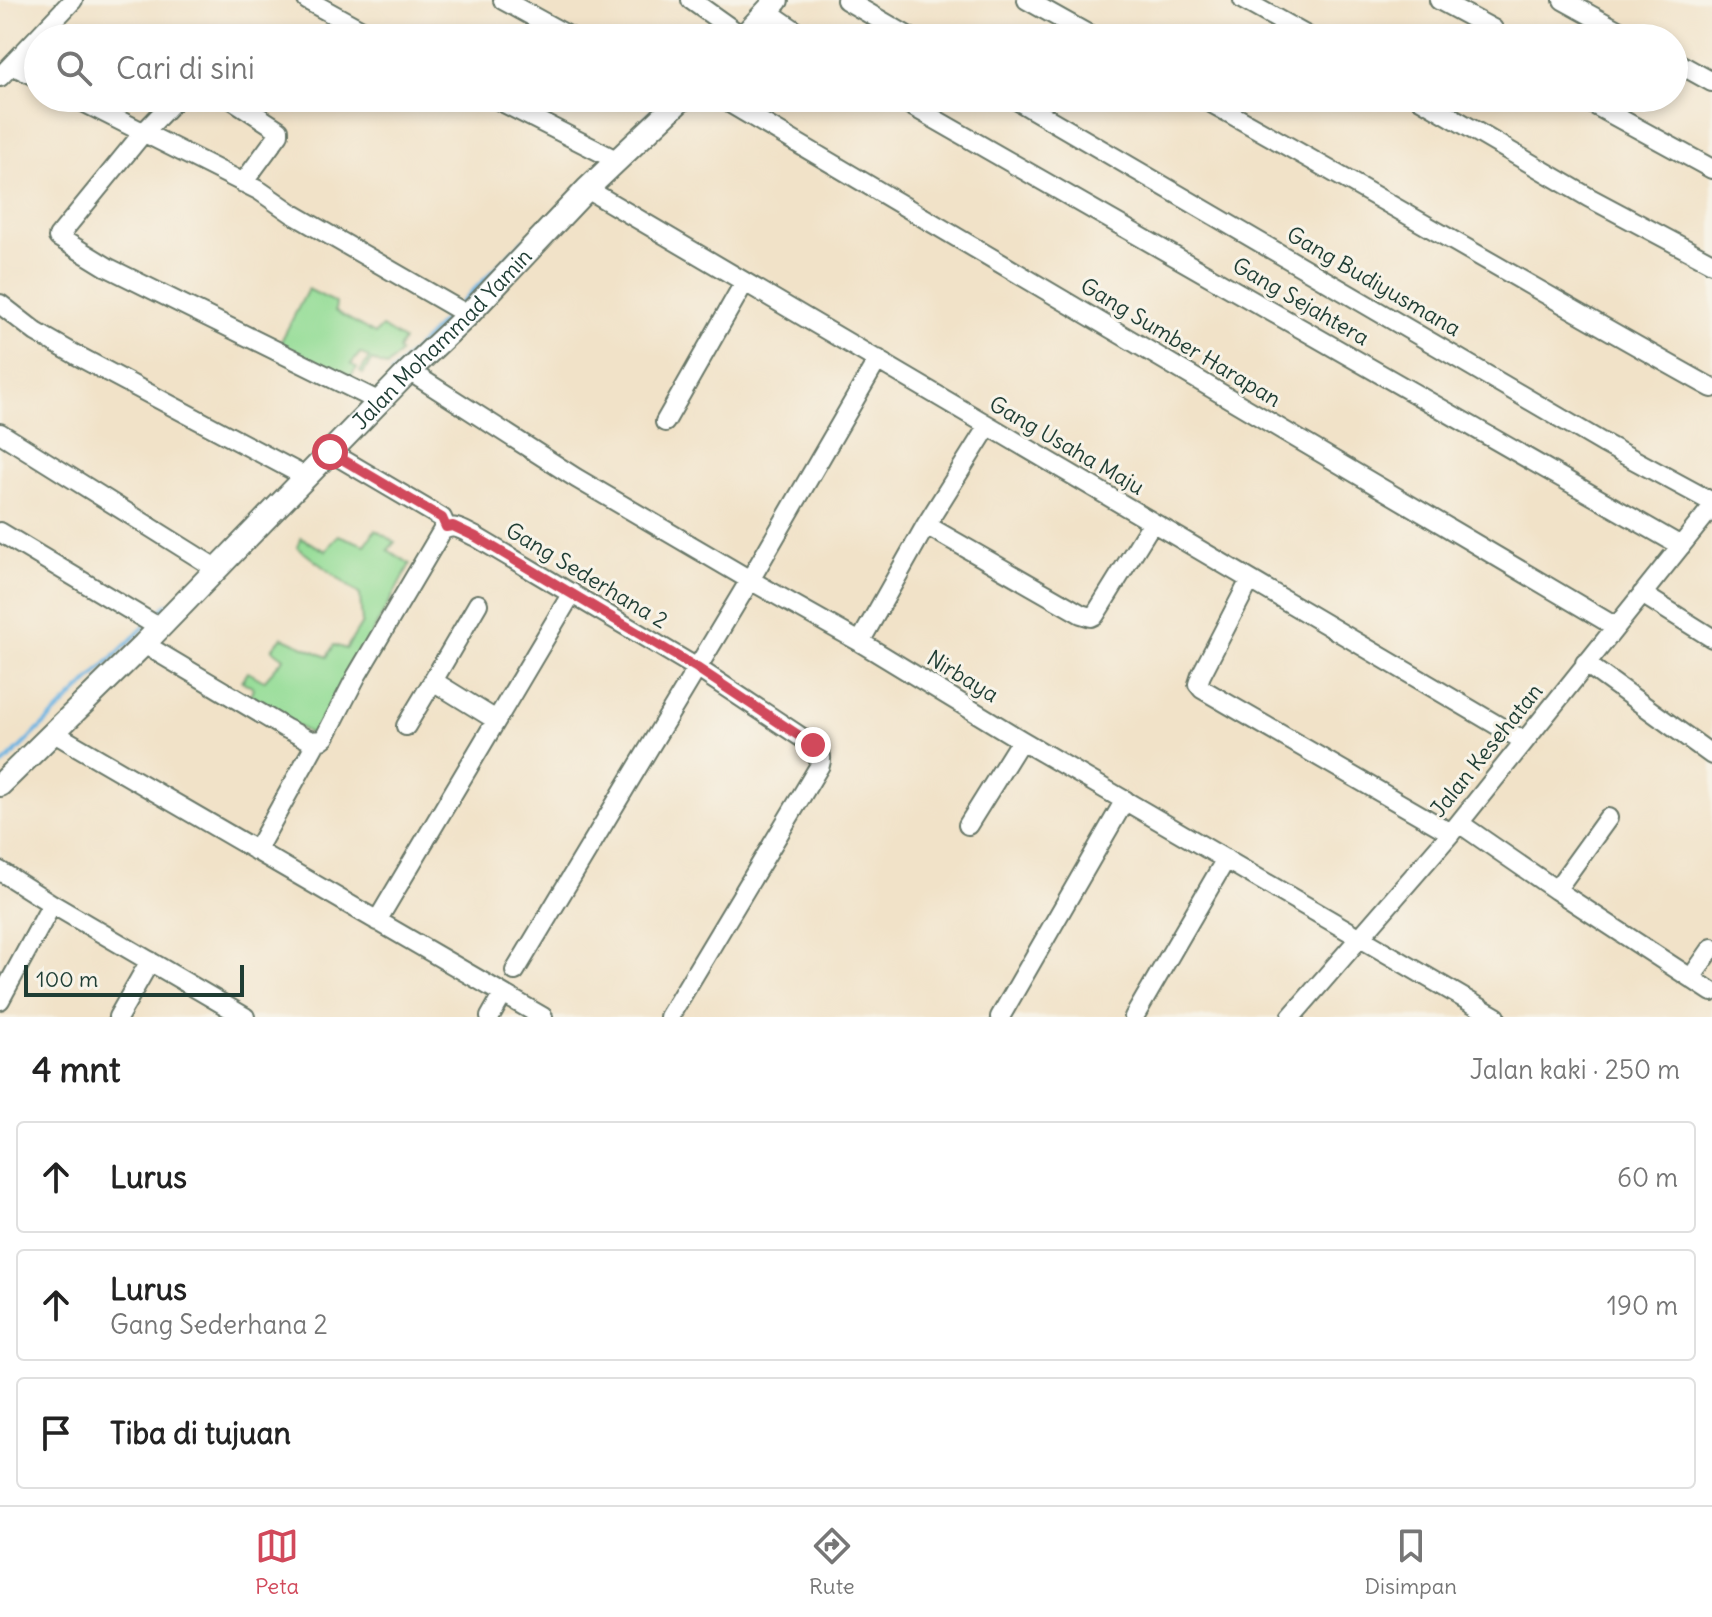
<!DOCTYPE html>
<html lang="id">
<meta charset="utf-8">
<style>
body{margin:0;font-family:Delius,sans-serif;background:#f6f6f6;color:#222}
.scale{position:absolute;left:24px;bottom:20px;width:220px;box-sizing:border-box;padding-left:8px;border:4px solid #1f3d34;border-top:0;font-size:22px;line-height:28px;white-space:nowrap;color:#1f3d34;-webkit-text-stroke:6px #f7f3e8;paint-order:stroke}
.stop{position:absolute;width:24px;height:24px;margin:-18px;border:6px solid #d1495b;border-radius:50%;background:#fff}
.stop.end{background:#d1495b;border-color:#fff;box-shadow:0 2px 8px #0008}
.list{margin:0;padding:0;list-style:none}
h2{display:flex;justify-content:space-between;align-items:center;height:104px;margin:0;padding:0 32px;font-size:34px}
h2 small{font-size:26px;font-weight:400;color:#767676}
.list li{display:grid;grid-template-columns:52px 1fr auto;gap:24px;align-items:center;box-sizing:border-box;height:112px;margin:0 16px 16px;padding:0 16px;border:2px solid #e0e0e0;border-radius:8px}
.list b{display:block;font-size:30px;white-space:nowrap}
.list p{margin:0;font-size:26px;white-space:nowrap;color:#767676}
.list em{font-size:26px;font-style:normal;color:#767676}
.icon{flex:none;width:44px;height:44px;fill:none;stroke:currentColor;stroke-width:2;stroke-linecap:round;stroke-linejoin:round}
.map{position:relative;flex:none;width:1712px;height:1017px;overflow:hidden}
.search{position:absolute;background:#fff;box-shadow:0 4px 12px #0003;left:24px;right:24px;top:24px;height:88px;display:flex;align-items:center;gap:20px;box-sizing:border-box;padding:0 28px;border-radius:44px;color:#767676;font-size:30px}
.sheet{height:488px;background:#fff}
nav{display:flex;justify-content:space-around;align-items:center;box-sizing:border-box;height:112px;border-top:2px solid #e0e0e0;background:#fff;font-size:22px;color:#767676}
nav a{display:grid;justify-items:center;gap:4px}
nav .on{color:#d1495b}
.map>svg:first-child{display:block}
.green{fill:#95dd97;stroke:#5a8d66;stroke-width:2}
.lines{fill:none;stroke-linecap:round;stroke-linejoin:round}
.stream{stroke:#6ab3e2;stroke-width:4}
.minor-casing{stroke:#687768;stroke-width:22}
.tertiary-casing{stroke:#687768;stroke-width:26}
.minor{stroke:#fff;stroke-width:18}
.tertiary{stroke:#fff;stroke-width:22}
.route{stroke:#d1495b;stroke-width:10}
.labels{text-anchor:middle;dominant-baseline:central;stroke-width:6;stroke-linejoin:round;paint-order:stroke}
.street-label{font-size:22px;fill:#1f3d34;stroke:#f7f3e8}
</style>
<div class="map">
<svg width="1712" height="1017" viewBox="0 0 1712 1017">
<rect width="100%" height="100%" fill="#f7f3e8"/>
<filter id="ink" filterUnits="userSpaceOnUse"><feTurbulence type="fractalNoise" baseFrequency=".0125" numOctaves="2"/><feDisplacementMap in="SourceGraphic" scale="16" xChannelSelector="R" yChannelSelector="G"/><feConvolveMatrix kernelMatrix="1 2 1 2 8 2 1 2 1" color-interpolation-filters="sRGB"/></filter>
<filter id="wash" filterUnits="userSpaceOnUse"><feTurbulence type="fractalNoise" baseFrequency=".006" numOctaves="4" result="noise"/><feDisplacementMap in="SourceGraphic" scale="32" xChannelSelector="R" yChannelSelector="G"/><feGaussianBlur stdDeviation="1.8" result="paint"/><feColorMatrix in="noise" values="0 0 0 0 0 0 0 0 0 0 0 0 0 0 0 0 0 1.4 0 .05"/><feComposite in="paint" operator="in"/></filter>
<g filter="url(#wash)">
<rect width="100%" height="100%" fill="#f1e2c8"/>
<path class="green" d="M308,289l28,14 -1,8 40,23 7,-7 21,13 -5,10 2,3 -13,14 -15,-7 -9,14 -3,-2 9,-14 -9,-5 -9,11 6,4 -11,14 -68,-35z
M375,530l20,12 -7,8 22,14 -94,173 -67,-39 4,-10 -11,-7 6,-9 16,9 20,-23 -12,-9 10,-12 45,20 7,-12 12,4 16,-26 -2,-28 -63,-48 4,-9 25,13 12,-16 27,10z"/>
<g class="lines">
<path class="stream" d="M736,27l22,-22
M636,128l29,-30
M461,303l64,-64
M391,374l61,-62
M153,618l14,-14
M0,767l144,-140"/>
</g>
</g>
<g filter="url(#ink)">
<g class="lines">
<g class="minor-casing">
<path id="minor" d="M307,0l69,38
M503,0l69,38
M691,0l52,37
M846,0l65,38
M1027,0l68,38
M1243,0l68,38
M1439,0l54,29 2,9
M1563,0l69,38
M767,11l39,27
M1674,61l38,21
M12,65l26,13
M0,77l73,-77
M75,98l185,93 33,23 175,101
M177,98l-34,35 -85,104 49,30 273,135
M230,98l49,32v4l-36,49
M494,98l124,63
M721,98l895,529
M898,98l783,448
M1013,98l590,345 109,59
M1202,98c171,95 339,195 510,290
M1419,98l169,99 124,66
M1582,98l130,71
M587,189l937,552
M0,304l36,28 40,23 230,122
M409,371l167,107 174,102 110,62 161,98 475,277
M665,422l79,-139
M0,433l217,136
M330,452l112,66 4,9
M926,525l155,89 10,3 4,-2 57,-92
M0,532l160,96
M1250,580l-49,95 -3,9 4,5 249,144
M1642,594l70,44
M860,642l66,-117 62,-99
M144,644l141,84 26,13 10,-1 4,-3 32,-62 85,-144c11,-9 23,1 34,6l221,131 116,77c7,7 10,10 7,20l-151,252
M1585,663l127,92
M433,681l45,-77
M406,726l27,-45 63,39
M54,733l489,284
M1459,823l97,67 156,102
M968,825l53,-85
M256,851l61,-110
M0,871l52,33 193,113
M1556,890l52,-72
M377,921l195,-328
M515,971l235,-391 128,-221
M1691,978l21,-30
M0,1000l52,-96
M118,1017l32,-56
M490,1017l13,-23
M1000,1017l125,-217
M1134,1017l92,-158
M1291,1017l160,-184 261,-326"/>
</g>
<g class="tertiary-casing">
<g id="tertiary">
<path d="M742,38l35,-38"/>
<path id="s1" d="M0,785l144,-141 265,-273 59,-56 119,-126 96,-91"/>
</g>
</g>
<use href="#minor" class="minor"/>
<use href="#tertiary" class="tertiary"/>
</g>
</g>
<g class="lines" filter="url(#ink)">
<path class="route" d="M330,452l112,66 4,9 7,-1 23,11 221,131 116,77"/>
</g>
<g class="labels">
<g class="street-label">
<text transform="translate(1374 281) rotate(30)">Gang Budiyusmana</text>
<text transform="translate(1301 301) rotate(30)">Gang Sejahtera</text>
<text stroke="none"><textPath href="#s1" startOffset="628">Jalan Mohammad Yamin</textPath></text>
<text transform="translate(1181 342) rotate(31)">Gang Sumber Harapan</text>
<text transform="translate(1067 445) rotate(30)">Gang Usaha Maju</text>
<text transform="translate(587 575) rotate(31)">Gang Sederhana 2</text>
<text transform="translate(963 676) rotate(31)">Nirbaya</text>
<text transform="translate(1486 750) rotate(-51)">Jalan Kesehatan</text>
</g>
</g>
</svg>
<div class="scale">100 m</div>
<div class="stop" style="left:330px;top:452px"></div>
<div class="stop end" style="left:813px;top:745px"></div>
<div class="search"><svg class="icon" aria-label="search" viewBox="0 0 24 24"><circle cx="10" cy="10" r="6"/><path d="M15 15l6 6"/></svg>Cari di sini</div>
</div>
<section class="sheet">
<h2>4 mnt<small>Jalan kaki · 250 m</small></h2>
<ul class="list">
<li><svg class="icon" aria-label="ahead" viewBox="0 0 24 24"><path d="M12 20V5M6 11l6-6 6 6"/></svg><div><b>Lurus</b></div><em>60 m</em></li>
<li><svg class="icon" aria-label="ahead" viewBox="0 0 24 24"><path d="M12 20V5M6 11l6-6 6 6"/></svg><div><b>Lurus</b><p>Gang Sederhana 2</p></div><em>190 m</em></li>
<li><svg class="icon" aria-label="arrive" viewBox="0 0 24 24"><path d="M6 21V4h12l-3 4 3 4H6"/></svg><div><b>Tiba di tujuan</b></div></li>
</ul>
</section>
<nav>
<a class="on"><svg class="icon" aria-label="map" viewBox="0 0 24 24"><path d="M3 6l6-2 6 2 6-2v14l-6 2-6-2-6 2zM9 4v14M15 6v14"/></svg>Peta</a>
<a><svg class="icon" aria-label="directions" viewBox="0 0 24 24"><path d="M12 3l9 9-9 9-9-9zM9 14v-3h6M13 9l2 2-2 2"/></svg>Rute</a>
<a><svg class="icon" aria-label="saved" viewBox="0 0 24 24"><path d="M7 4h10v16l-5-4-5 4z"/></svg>Disimpan</a>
</nav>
